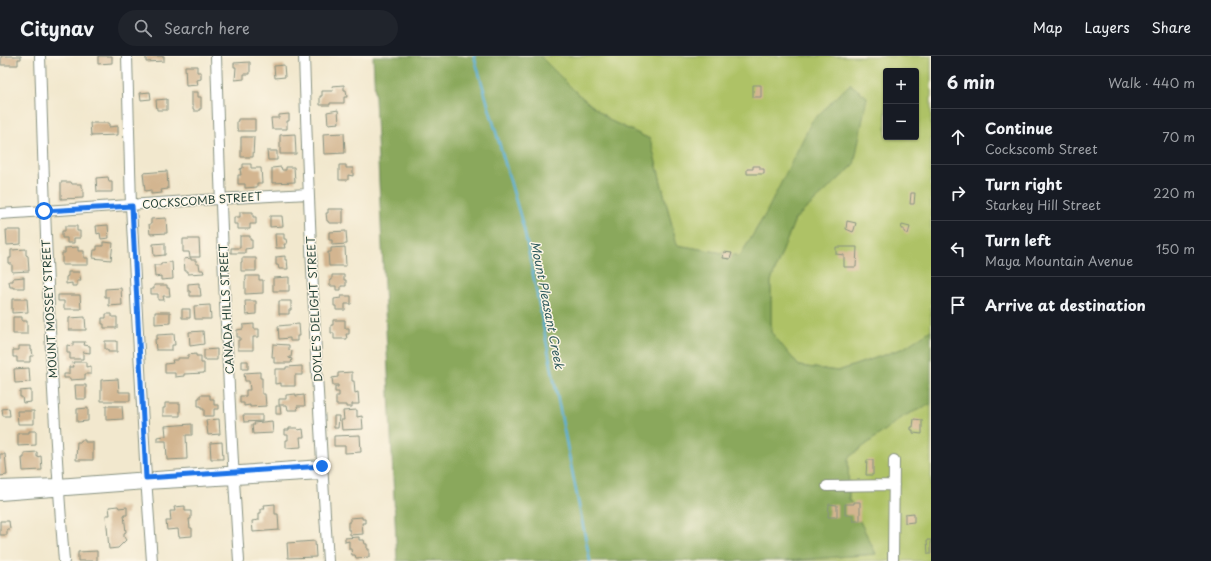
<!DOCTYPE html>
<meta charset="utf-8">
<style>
body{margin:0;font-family:"Playpen Sans",sans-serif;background:#20242c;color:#f1f3f6}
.controls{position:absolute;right:12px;top:12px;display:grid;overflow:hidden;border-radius:4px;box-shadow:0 1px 3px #0004}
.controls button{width:36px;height:36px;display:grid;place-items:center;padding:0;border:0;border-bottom:1px solid #363941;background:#171b24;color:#f1f3f6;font:20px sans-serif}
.stop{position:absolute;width:12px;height:12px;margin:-9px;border:3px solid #1a73e8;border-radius:50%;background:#fff}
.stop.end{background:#1a73e8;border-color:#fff;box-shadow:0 1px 4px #0008}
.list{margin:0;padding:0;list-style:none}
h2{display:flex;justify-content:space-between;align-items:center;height:52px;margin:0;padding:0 16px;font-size:17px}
h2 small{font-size:13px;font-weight:400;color:#9ea1a6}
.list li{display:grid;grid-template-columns:26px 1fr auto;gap:12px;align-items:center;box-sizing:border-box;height:56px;padding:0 16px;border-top:1px solid #363941}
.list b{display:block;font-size:15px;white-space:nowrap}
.list p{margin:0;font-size:13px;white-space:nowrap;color:#9ea1a6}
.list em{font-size:13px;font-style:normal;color:#9ea1a6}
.icon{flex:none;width:22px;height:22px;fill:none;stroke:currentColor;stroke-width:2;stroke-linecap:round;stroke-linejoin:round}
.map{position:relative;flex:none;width:931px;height:505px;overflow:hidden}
header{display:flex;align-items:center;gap:24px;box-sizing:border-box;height:56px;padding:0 20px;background:#171b24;border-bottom:1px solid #363941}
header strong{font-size:19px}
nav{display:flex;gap:22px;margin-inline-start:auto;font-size:14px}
.search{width:280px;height:36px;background:#20242c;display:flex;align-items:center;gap:10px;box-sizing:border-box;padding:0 14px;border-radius:22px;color:#9ea1a6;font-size:15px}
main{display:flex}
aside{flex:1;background:#171b24}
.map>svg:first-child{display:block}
.green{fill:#aec266;stroke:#66804d;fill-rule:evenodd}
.forest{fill:#8aa85b;stroke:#547248}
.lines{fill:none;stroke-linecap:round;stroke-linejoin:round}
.stream{stroke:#5cb1d8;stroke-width:2.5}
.building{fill:#d3b590}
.minor-casing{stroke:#889281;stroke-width:12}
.minor{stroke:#fff;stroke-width:10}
.route{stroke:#1a73e8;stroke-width:5}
.labels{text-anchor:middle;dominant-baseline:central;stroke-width:3;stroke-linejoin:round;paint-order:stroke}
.street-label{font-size:11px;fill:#1f3d34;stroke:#fcf5e5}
.water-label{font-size:12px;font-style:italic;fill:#2e5a5d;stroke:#fcf5e5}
</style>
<header>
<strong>Citynav</strong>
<div class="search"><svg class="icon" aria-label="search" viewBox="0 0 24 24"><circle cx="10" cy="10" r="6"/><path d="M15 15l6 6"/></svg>Search here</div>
<nav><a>Map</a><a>Layers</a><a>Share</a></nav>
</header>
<main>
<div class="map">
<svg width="931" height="505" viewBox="0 0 931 505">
<rect width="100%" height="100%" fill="#fcf5e5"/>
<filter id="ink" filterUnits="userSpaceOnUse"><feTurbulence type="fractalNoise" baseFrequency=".025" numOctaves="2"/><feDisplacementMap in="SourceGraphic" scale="8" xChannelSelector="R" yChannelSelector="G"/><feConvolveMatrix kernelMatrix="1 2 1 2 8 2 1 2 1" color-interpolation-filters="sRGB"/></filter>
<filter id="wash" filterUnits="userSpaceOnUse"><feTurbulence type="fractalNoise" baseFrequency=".012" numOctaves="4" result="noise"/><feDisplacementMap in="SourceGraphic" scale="16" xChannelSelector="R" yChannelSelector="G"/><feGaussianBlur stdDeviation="0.9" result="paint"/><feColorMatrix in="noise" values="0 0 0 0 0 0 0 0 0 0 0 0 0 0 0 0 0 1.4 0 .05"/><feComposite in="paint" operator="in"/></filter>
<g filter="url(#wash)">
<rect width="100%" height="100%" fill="#f2e8ce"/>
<path class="green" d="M540,0h391v274l-27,18 -66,23 -39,-5 -28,-33v-52l24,-62 59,-54 -89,50 -25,41 -63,-11 -27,-106 -39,-18 -32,-26zM886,15h30v66h-30z
M931,348v157h-145l90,-7 -27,-55 -1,-41 56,-42z"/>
<path class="forest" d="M373,0h167l39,39 32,26 39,18 27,106 63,11 25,-41 47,-94 38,-37 17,13 -13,68 -59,54 -24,62v51l28,34 39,5 66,-23 27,-18v74l-27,12 -56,42 1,41 27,55 -90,7h-389z"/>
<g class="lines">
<path class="stream" d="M474,0l50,173 66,332"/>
</g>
<g id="blocks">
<path class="building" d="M1,0h20v3h-3v6h-17z
M98,0h14v7l-14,1z
M146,0h18v5l-18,1z
M250,6v12h-6v5l-9,1 1,-13h-2v-4z
M284,9l1,12 -10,1 -1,-12z
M185,10h12v6h4v7l-4,1 1,5 -12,1z
M344,29v5h2l1,7h-3v6h-14v2h-10v-9h2v-5h11l-1,-5z
M753,29h8v12h-8z
M150,36l1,7 -10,1 -1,-7z
M192,36h6v5h3v12h-2v2h-5v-2h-1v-3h-1z
M167,43v11h-10l-1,-10z
M338,54l1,13 -11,1 -1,-12z
M289,58v7h-2v8h-15l-1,-11h8v-3z
M238,63h17v12h-17v-2h-1v-8h1z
M90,67h19v4l9,-1v9l-27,1z
M344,77l1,20 -21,1 -1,-20z
M295,78l1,20h-16v-19z
M241,81h13l-1,20h-12z
M267,95h10v9h-9z
M243,108h8v4h10l1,15h-5v4l-12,1v-4h-7v-9h3l-1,-6 3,-1z
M339,109h7v3h7v8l-5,-1v5h-9z
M753,110h7v3h4v5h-17v-5h6z
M281,111l1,3h4v-3h8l1,15 -23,1v-15z
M167,115l1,18 -7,1 1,3 -11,1v-4l-6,1 -2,-18z
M108,121l1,5h3v10h-15l-1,-14z
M61,126h10l1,2h9v4h2v10l-22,1z
M911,137h4l-1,11h-4z
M328,153h15v14h-14l-1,-2h-1l-1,-8h2z
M240,156h13v5h3v7h-6v5h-12v-5h-4v-7h6z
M270,160h12l1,10 -13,1z
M166,162l1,15 -17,1 -1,-10h2v-5z
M847,165l9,2 -2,7 -1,2 -7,-3z
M108,169l1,13 -8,1 -1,-6 -3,1 -1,-8z
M902,169l8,2 -2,7 -4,-2v-3h-3z
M65,170h12v5h3v7h-6v5h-7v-5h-5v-7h3z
M6,174h15v14l-14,1z
M346,175l1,13 -15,1v-5h-3v-8z
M275,178h9v5h2l1,5h-3l1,4h-9z
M240,180h10v4h2v8l-7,1v4h-14v-5h9z
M183,183h16l1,18h-10l-1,-5h-6z
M103,186l10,1 -2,17 -18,-2 1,-8h3v-4h6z
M165,187v12l-11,1 -1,-12z
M78,191v4h6v7h4v7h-26v-12h3v-5z
M345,191l1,19h-17l-1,-14h3v-4z
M836,191h21l-1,20h-12v-12l-8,-1z
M26,193v6l2,1 1,15 -17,1v-8h-3v-6h2v-8z
M724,196l8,1 -2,6 -7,-1z
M285,200v4h2l1,9h-9l-1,-4h-2v-8z
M191,202v2h5v4h3l1,6h3l1,3 -16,1v-3h-3l-1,-12z
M242,202h14v13h-15v-9h1z
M172,206l1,17 -12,1v-4l-6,1 -1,-12h7v-2z
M68,216h11l2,9h-4v5h-5v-3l-6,1v-7l2,-1z
M332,219h12v5h2v6h-5v4h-5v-4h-6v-6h2z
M246,220h13v4h4v13l-18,1v-13l1,-1z
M24,221v11h-11v-1h-3l-1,-6h4v-3z
M289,221v14h-16v-13z
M199,227v5h1l1,8h-11v-5h-2v-7z
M154,229h13v3h2l1,8h-7l1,4h-6v-6h-7v-5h3z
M121,232l1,17 -13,1v-9h-4v-8z
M58,239h22l1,14h-17v-8h-6z
M341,240h10v8h-6v6h-9v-4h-2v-7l7,-1z
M12,243h15l1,13 -16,1z
M245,245h11v13l-10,1z
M279,245h12v9h-2v4h-10z
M210,249l1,14h-16l-1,-13z
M182,253h8v9h-8z
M155,256h15v11l-15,1z
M106,258h6v3h5v11h-13v-4h-2v-6h4z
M13,261h9v4h5v13h-14z
M85,261l1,13h-17v-12z
M333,264h12v8h4v6h-3l1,5h-13v-6h-3v-8h2z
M254,268v5h5v8h-6v13h-15v-10h2v-3h-3v-7l6,-1v-4z
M299,268l1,12h-3v5h-7v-3l-11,1 -1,-13z
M203,275l1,13 -14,2 -1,-14z
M174,278l1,11h-3v5h-16l-1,-11h2v-4z
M105,285h12v11h-9v-3h-3z
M73,286h12l-1,3 6,1v7l-7,-1v7h-13v-6h-3v-8l6,1z
M273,288l16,1v5l3,1 -1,6h-2v1l3,1 -1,4h-17v-6h-2z
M19,290h12v4h1l1,6h-3v6h-13v-5h-4v-7h6z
M217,293v11h-13v-10z
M196,298v2h5v7h3v10l-20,1v2l-9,1v-4h-10v-9l8,-1 -1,-3h6v-2h10v-3z
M242,305h6v8h-6z
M73,306h13v5l5,-1v8h-6v5l-15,1v-2h-6v-4h5v-7h5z
M302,310v9h-7v11h-14v-3l-6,1v-15h11v-2z
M29,312l1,14 -15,1 -1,-14z
M260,316v6h2v16h3l1,12 -16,1v-2l-6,1v-3h-4v-7h6v-6h4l-1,-9h-4l-1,-8z
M352,316v9h2l1,12 3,-1 1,12h-7v3h-6v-2h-10v-9h3v-4h-4v-5h3v-2h-5l-1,-7 6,-1v-4z
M118,323l1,13h11v9h-29v-21z
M75,329h11v14h-10z
M31,334v12l-8,1 -1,-6h-2v-6z
M296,338v2l8,-1 1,11h-8l1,4h-10l-1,-5h-8v-6h7v-4z
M200,339h10v4h4v6h5v4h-5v7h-10v-7h-3v-3h-3v-8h2z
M165,347h15v13h-17v-8h2z
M106,350h16l1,13 -17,1z
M276,350h4l1,8h-5z
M9,352l1,8h-7l-1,-7z
M88,352v13l-11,1v-13z
M357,354v7l5,-1 1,13 -21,1 -1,-10h3l-1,-9z
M17,355h17v13h-16z
M243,359h19v6l-18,1z
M334,360h5l-1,12h-4z
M219,363l1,15 -12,1 -2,-15z
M914,363l8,1v14l-9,-1v-3h-2v-3h2z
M272,365l1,12 -20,1 -1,-9h3l-1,-2z
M192,368v11h-6l1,24 -20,1 -1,-19h-9v-4l9,-1 -1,-10z
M289,372h8l1,2 5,-1 1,8h-4l1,10 -15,1v-8h2v-5h-3v-5h4z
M29,375h7v14l-18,1v-13h11z
M360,379l1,17 -16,1v-7h-11v-10z
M81,384h4v2h8v18h-17l1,-18h4z
M222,386l1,17h-12l-1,-16z
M37,396v5l4,-1 1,14 -19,1 -1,-13h2v-5z
M0,398h5l2,21 -7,1z
M867,404h6v15h-7z
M854,446h6v19h-7l-1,-6h-7v-11h9z
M275,448v10h3l1,16 -26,2 -1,-11 7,-1v-7h2v-4h4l-1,-4z
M829,448l8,1v12h-9z
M118,450l1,2 8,-1v8h-3l2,17 -2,1v4l2,3 -8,8 -9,1 -3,-34h4l-1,-8z
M185,450v5h6v8h-2l1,9h2v8l-13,1 -1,-8 -11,1 -1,-9h5l-1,-10h5l-1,-4z
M914,457v9l-9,1v-9z
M362,461v2h3v4h-3l1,11 -13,1v-5h-2v-8h2v-4z
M0,465h9l1,8h-3v6h-7z
M359,481v3h5l1,4h2v5h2v8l-13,1 -1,-3h-3l-1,-6h-2v-8l-4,1v-4z
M927,484h4v14h-3z
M315,485l1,16 -28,1 -1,-15z
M97,495v10h-19v-9z"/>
</g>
</g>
<g filter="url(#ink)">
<use href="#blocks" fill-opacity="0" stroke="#889281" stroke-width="1"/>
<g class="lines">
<g class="minor-casing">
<path id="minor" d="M40,0c5,168 11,337 24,505
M127,0l4,150 15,272 6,83
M216,0c5,168 12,337 23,505
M304,0c5,168 13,337 24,505
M0,158c103,-7 205,-15 308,-20
M156,421l166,-12
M0,430l58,-2 78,-6
M827,430l67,-1
M0,439l146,-11 176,-10
M893,505l1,-101"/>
</g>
<use href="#minor" class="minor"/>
</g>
</g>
<g class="lines" filter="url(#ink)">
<path class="route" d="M44,155l88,-5 14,272 176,-12"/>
</g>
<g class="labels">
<g class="street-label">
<text transform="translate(202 144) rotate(-4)">COCKSCOMB STREET</text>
<text transform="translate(49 253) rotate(-93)">MOUNT MOSSEY STREET</text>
<text transform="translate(226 253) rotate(-93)">CANADA HILLS STREET</text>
<text transform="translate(314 253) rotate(-93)">DOYLE'S DELIGHT STREET</text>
</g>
<g class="water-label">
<text transform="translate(548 249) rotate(79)">Mount Pleasant Creek</text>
</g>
</g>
</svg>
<div class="controls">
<button>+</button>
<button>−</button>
</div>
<div class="stop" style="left:44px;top:155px"></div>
<div class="stop end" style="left:322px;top:410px"></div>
</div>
<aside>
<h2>6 min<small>Walk · 440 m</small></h2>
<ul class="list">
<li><svg class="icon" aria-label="ahead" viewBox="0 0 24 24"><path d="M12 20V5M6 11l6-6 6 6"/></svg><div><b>Continue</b><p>Cockscomb Street</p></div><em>70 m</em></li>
<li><svg class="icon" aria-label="right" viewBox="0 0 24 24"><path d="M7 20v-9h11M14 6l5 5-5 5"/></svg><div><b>Turn right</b><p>Starkey Hill Street</p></div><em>220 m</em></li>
<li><svg class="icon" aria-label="left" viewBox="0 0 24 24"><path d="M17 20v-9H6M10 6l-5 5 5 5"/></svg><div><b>Turn left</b><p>Maya Mountain Avenue</p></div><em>150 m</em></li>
<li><svg class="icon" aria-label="arrive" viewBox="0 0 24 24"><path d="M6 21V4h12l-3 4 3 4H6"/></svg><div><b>Arrive at destination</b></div></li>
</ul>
</aside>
</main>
